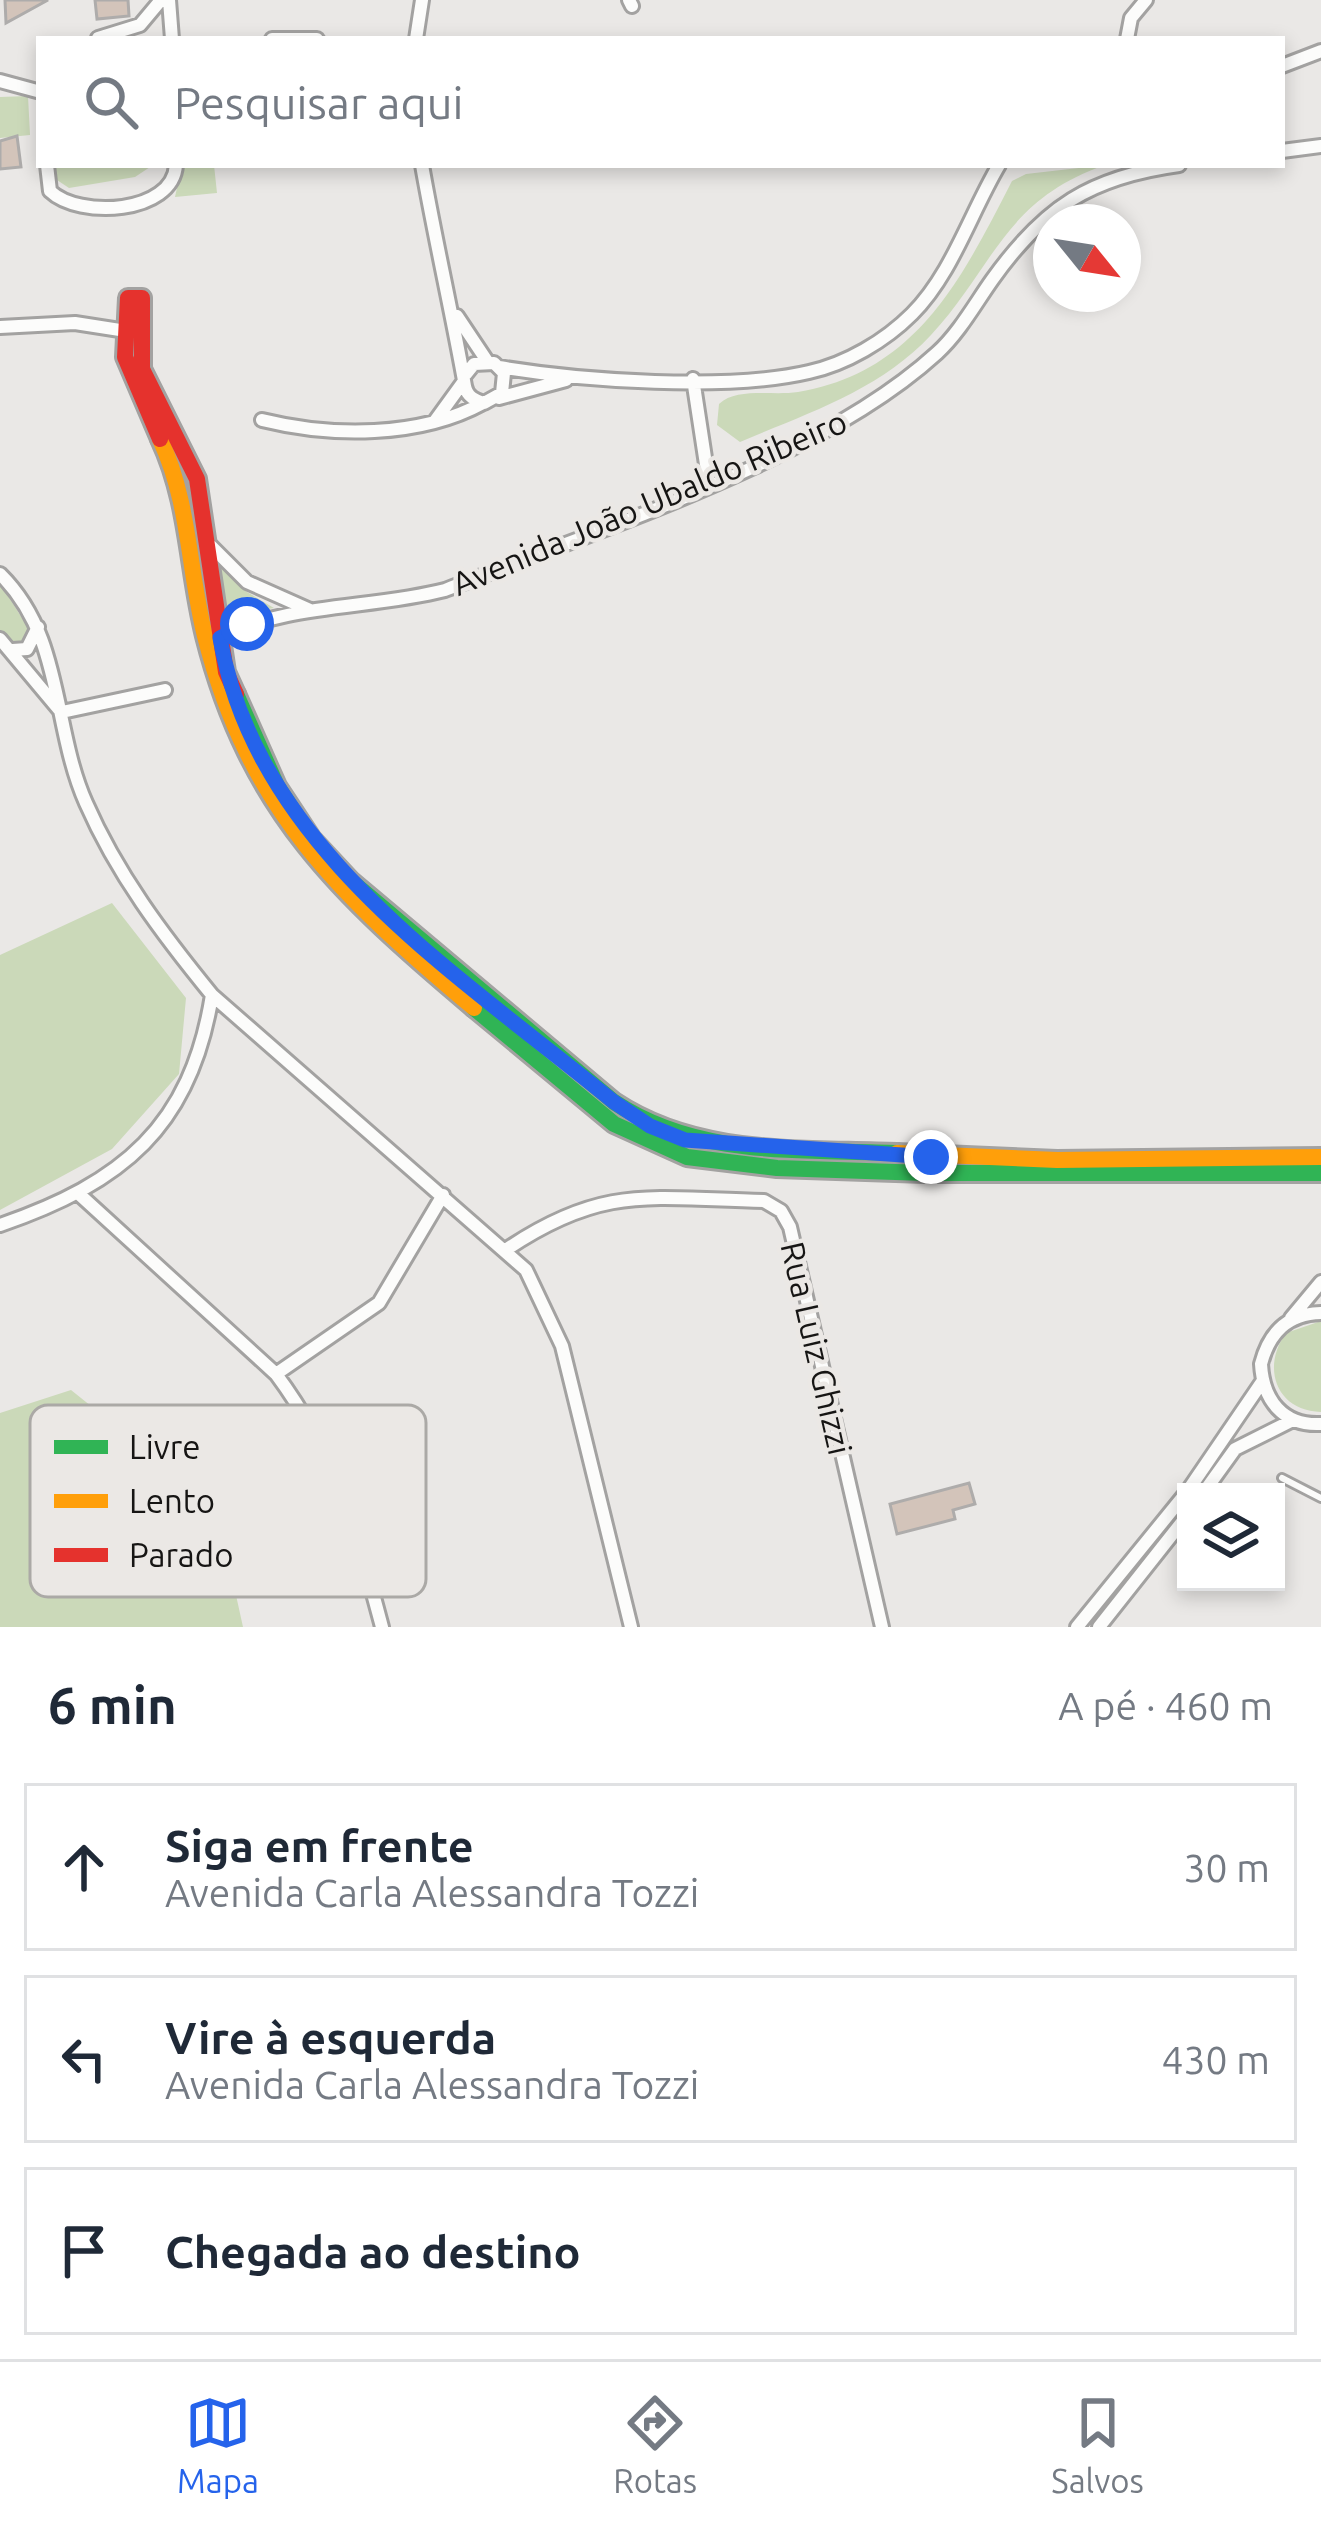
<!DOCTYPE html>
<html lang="pt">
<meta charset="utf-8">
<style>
body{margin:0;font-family:Ubuntu,sans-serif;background:#f6f6f7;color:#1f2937}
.controls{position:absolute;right:36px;bottom:36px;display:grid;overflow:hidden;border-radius:0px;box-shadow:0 6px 18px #0003}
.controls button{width:108px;height:108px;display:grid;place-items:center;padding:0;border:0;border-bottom:3px solid #e0e1e3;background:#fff;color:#1f2937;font:60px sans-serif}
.compass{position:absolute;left:1033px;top:204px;width:108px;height:108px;border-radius:50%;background:#fff;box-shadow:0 6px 18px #0003;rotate:120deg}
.stop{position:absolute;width:36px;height:36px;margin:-27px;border:9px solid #2563eb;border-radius:50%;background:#fff}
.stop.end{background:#2563eb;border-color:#fff;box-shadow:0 3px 12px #0008}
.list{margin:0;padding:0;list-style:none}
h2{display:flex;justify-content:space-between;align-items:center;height:156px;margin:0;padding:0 48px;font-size:51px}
h2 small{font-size:39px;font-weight:400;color:#747a83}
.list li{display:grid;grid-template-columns:78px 1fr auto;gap:36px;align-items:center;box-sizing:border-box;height:168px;margin:0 24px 24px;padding:0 24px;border:3px solid #e0e1e3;border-radius:0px}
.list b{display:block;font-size:45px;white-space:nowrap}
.list p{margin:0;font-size:39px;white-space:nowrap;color:#747a83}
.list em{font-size:39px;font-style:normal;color:#747a83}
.icon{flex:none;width:66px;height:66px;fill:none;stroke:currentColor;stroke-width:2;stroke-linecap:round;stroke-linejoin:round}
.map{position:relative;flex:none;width:1321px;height:1627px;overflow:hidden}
.search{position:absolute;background:#fff;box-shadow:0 6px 18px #0003;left:36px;right:36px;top:36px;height:132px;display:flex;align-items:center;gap:30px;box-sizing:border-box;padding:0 42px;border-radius:0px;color:#747a83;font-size:45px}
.sheet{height:732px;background:#fff}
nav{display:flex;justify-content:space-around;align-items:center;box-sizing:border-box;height:168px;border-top:3px solid #e0e1e3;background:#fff;font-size:33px;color:#747a83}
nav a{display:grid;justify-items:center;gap:6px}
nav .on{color:#2563eb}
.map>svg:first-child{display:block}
.green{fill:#cbd9b9}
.building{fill:#d3c4ba;stroke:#aeacab;stroke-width:3}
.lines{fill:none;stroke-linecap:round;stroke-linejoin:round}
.lane-casing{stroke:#a3a2a1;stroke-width:12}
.street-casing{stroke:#a3a2a1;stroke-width:18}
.fast-casing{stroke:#a3a2a1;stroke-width:22}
.slow-casing{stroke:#a3a2a1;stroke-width:22}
.jam-casing{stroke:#a3a2a1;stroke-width:22}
.lane{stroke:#fcfcfb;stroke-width:6}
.street{stroke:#fcfcfb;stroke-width:12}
.fast{stroke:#30b455;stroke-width:16}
.slow{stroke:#ff9f0a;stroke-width:16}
.jam{stroke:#e5322d;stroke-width:16}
.route{stroke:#2563eb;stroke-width:15}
.labels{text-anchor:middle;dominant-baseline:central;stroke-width:9;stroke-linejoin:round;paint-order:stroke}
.street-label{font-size:33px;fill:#161514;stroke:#ebe8e5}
.key{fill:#ebe8e5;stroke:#aba9a6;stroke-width:3}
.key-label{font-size:33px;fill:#161514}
</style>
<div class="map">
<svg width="1321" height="1627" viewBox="0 0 1321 1627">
<rect width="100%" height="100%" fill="#eae8e6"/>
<path class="green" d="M28,96l2,39 -30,3v-41z
M54,165h99l-18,12 -66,11 -12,-8z
M182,165h32l3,28 -42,4z
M1105,165c-101,35 -111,102 -174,170 -51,55 -123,78 -191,107l-23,-17 2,-21c18,-17 54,-8 79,-12 119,-20 164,-114 214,-211l14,-7z
M224,567l23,25 27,16 -23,4 -24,15 -8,-58z
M0,583l32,51 -4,10 -17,2 -11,-13z
M112,903l74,95 -7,76 -67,75 -112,61v-255z
M1321,1321v91c-45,-1 -60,-45 -35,-79z
M71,1390l105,84 45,53 22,100h-243v-214z"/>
<path class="building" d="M5,0h43l-42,23z
M95,0h33l1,16 -32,3z
M17,136l4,31 -21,2v-28z
M969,1483l6,21 -22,6 2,9 -58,15 -7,-30z"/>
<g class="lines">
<g class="lane-casing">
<path id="lane" d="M1282,1478l39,20"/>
</g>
<g class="street-casing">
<path id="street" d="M169,0l3,39
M629,0l3,6
M98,38l42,-13 21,-25
M272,39h45
M416,39l6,-39
M1127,39l4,-21 15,-18
M1282,66l39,-15
M0,81l37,10
M1282,151l39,-5
M47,165l3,26c29,28 123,23 126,-26
M422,165c13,74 30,148 43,221 2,11 10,14 19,17l18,-10 2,-20 -10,-10 -20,1 -8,10
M457,316l30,45
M0,327l75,-4 64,10
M499,367c83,14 229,24 310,5 37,-8 76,-31 103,-58 40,-40 58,-100 87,-149
M693,379l16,105
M499,398l67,-18
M262,420c69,17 157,18 221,-17
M435,421l29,-40
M211,546l36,36 63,28
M0,574c64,63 52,153 86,229 31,71 77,132 126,192l314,275 36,76 69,281
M220,637c69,-34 151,-28 225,-47 151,-60 374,-129 492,-237 22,-20 38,-49 55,-73 52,-73 98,-103 187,-115
M0,639l61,73
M13,650l14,-1 11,-22
M62,712l103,-22
M80,1195l196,179c61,82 80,156 106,253
M0,1225c122,-42 191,-98 212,-230
M507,1249c98,-66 147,-50 257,-48l17,10 9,16 92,400
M1321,1313c-34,1 -52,20 -60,51 2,36 22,62 60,60
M1291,1318l30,-36
M276,1374l103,-71 64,-108
M1187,1492l75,-110
M1204,1492l31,-43 58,-29
M1077,1627l109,-134
M1099,1627l87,-110"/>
</g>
<g class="fast-casing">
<path id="fast" d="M236,694l41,92 35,53 39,42 263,221c84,56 186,47 283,51
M474,1008l140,116 73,33 90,11 148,5h396"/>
</g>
<g class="slow-casing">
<path id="slow" d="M160,439c30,64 28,129 45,197 44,175 135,259 269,372
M897,1153l160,7 264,-3"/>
</g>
<g class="jam-casing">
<path id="jam" d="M160,439l-35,-82 3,-59h14v71l55,110 29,193 10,22"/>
</g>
<use href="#lane" class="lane"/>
<use href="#street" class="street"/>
<use href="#fast" class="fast"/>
<use href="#slow" class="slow"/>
<use href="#jam" class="jam"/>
</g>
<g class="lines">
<path class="route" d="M247,624l-27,14c37,212 240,337 394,464l36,24 35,14 246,17"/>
</g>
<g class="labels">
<g class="street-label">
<text transform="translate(649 502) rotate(-23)">Avenida João Ubaldo Ribeiro</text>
<text transform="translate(817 1348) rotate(77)">Rua Luiz Ghizzi</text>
</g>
</g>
<rect x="30" y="1405" width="396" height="192" rx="18" class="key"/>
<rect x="54" y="1440" width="54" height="14" fill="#30b455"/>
<rect x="54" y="1494" width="54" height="14" fill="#ff9f0a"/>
<rect x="54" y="1548" width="54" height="14" fill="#e5322d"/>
<g class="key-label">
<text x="129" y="1459">Livre</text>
<text x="129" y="1513">Lento</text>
<text x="129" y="1567">Parado</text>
</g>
</svg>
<div class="controls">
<button><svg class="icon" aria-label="layers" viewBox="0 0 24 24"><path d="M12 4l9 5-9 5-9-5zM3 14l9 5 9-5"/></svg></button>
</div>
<svg class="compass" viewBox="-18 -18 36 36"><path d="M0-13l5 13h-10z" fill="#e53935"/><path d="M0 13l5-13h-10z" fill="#747a83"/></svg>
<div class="stop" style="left:247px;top:624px"></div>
<div class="stop end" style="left:931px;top:1157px"></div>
<div class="search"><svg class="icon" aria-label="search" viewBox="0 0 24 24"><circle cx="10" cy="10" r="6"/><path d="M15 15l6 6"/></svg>Pesquisar aqui</div>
</div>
<section class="sheet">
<h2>6 min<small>A pé · 460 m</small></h2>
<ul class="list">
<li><svg class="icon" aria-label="ahead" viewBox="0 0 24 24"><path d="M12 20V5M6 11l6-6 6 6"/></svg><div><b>Siga em frente</b><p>Avenida Carla Alessandra Tozzi</p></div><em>30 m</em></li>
<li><svg class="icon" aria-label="left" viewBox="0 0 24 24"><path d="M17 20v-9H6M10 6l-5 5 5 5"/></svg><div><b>Vire à esquerda</b><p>Avenida Carla Alessandra Tozzi</p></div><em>430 m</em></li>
<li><svg class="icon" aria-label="arrive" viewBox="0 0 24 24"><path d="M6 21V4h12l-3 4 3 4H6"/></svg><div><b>Chegada ao destino</b></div></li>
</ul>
</section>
<nav>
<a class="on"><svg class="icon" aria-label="map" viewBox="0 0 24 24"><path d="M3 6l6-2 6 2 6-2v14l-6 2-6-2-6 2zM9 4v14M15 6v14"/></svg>Mapa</a>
<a><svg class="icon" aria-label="directions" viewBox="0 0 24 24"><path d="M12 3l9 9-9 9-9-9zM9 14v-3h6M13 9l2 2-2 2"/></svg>Rotas</a>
<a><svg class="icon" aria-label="saved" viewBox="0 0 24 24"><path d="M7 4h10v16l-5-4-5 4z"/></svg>Salvos</a>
</nav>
